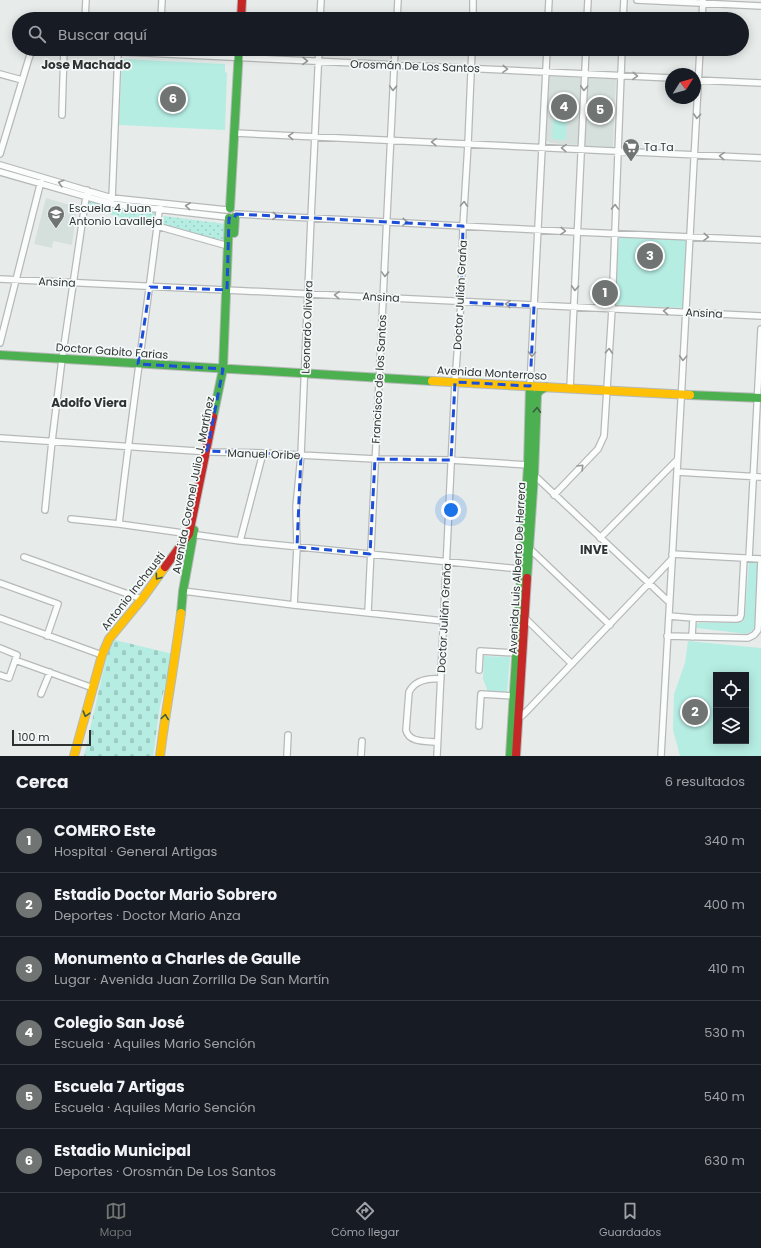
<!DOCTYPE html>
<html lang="es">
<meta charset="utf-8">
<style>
body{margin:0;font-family:Poppins,sans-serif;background:#242831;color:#f1f3f6}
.controls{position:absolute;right:12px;bottom:12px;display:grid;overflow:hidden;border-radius:0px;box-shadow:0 2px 10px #0003}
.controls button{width:36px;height:36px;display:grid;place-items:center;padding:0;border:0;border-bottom:1px solid #363941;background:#171b24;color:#f1f3f6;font:20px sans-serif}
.compass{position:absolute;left:665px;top:68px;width:36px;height:36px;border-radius:50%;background:#171b24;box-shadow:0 2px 10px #0003;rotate:53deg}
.scale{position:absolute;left:12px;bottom:10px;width:79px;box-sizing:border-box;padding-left:4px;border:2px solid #303332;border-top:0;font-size:11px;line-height:14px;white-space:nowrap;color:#303332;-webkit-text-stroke:3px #f4faf9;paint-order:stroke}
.you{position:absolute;left:451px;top:510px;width:14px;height:14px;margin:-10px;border:3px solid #fff;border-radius:50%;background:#1a73e8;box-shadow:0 0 0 6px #1a73e833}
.badge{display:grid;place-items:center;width:26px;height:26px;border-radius:50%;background:#707472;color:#fff;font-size:13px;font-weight:700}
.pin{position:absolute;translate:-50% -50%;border:2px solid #fff;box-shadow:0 1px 4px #0006}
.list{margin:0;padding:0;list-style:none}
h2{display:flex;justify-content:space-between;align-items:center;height:52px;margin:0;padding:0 16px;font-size:17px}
h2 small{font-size:13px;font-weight:400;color:#9ea1a6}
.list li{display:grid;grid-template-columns:26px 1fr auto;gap:12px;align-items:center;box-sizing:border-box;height:64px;padding:0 16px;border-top:1px solid #363941}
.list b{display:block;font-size:15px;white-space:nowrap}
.list p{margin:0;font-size:13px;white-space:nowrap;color:#9ea1a6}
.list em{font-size:13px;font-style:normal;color:#9ea1a6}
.icon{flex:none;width:22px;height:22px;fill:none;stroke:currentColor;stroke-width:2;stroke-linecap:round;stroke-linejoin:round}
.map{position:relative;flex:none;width:761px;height:756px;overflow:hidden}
.search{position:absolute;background:#171b24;box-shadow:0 2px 10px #0003;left:12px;right:12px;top:12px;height:44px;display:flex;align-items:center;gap:10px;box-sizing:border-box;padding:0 14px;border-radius:22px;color:#9ea1a6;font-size:15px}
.sheet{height:436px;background:#171b24}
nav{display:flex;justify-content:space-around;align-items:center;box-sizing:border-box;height:56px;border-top:1px solid #363941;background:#171b24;font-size:11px;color:#9ea1a6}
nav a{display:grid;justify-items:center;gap:2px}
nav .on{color:#707472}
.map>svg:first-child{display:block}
.built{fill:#d5e0dd}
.grass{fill:url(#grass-dots)}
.cemetery{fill:url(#cemetery-stones)}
.green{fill:#b5ede3;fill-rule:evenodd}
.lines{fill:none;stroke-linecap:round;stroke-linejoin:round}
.street-casing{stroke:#b6b9b8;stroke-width:8}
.fast-casing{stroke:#b6b9b8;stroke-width:10}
.slow-casing{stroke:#b6b9b8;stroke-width:10}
.jam-casing{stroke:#b6b9b8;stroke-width:10}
.street{stroke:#fbfcfc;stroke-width:5.5}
.fast{stroke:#4caf50;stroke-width:8}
.slow{stroke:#ffc107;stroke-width:8}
.jam{stroke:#c62828;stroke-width:8}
.oneway{stroke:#969897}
.oneway2{stroke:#3a5e3c}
.marked{fill:none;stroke:#1d4ed8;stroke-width:3;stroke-dasharray:8 5;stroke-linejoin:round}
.labels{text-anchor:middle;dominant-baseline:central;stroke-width:3.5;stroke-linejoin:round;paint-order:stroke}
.street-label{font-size:11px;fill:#303332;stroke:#f4faf9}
.poi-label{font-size:11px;fill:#303332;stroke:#f4faf9;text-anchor:start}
.neighbourhood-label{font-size:12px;font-weight:bold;fill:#303332;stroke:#f4faf9}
</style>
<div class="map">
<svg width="761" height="756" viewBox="0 0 761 756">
<defs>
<pattern id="grass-dots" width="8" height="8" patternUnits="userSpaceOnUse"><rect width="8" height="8" fill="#b5ede3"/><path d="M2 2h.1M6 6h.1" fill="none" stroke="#9cccc3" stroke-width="1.8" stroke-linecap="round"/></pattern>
<pattern id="cemetery-stones" width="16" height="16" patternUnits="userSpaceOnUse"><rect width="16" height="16" fill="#b5ede3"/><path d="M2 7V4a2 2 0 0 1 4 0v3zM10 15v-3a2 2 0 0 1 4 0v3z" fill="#9cccc3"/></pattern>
</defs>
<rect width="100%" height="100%" fill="#e7ecea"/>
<path class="built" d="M551,76l29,2 1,2 -3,63 -2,2 -27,-2v-1l-3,-1 3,-64z
M587,78l29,1 -3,68 -30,-1z
M46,198l31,9 -5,38 -19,-4 -1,7 -18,-4z"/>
<path class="grass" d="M90,201l19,5 46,7 -1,15 -67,-21 1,-5z
M164,216l62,8 -2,17 -62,-16z"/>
<path class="cemetery" d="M115,640l58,14 -13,52 -7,50h-69l25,-110z"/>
<path class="green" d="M570,14h13v5h-13z
M123,59l102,5v8l2,1 -2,57 -106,-5 3,-64z
M553,119l14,1 -1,20 -14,-1z
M619,236l69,3 -4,69 -69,-3z
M749,561l9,1 -3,63 -2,5 -6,4 -50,-6 -1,-1 1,-3 2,-1 44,-1 2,-9z
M688,641l73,7v108h-81l-7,-26 1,-36 11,-31zM716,675h30v66h-30z
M484,656l26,1 -3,35h-19l-5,-13z"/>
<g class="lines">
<g class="street-casing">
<path id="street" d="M637,0l124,6
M85,19l1,-19
M161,19l1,-19
M320,19l1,-19
M397,19l1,-19
M473,19v-19
M548,19l1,-19
M587,19l1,-19
M623,19l1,-19
M702,19l1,-19
M62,49l609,29
M0,74l22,6
M695,80l66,3
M62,115l2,-66
M235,133l526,25
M0,154l29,-96 3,-8 3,-1
M0,165l112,33 115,12
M0,172l112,32 115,13
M112,199l6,-147
M236,214l341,18 184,8
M157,226l71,20
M0,279l761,37
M0,343l41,-162
M530,386l17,-337
M570,388l16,-339
M0,438l211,14 52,1 112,6 76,1 77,5 6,10 135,127
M677,472l84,5
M554,495l44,-46 6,-13 8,-127 10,-260
M45,510l7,-69 10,-82 25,-169
M71,519l48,5 121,17 281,28
M119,524c12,-107 28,-214 41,-321
M600,538l77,-78
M240,541l23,-88
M529,548l81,77
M672,554l89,5
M24,557l118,42
M749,558l12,-229
M0,583l58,21 -11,32
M183,591l111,14 150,16
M294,605l3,-58 -1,-40 5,-52 10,-237 8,-169
M368,612l27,-563
M669,616l24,2 43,1 4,-1 1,-3 3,-57
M0,618l102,37
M523,618h2l47,46
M667,636l81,2 6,-3 4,-5 3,-71
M692,637l1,-19
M0,648l17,7 -8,23 -9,-3
M15,660l78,28
M479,670l1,-19 36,2
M41,694l9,-22
M516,717l3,1 5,-4 148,-155
M479,726l2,-32 32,2
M437,742c-11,-1 -28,1 -31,-12l3,-38c6,-12 20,-14 32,-13
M287,756l1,-21
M361,756l1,-15
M437,756l18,-374 6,-80 2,-76 5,-82 4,-95
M661,756c12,-236 28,-471 39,-707"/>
</g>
<g class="fast-casing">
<path id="fast" d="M230,208l9,-159
M234,233l1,-16
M0,355l432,26
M690,395l71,3
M213,417l10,-48 6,-151
M527,578l7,-103 3,-80 2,-4 7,-4
M181,613l2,-22 11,-61
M510,756l18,-291 2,-79"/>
</g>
<g class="slow-casing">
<path id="slow" d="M432,381l258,14
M74,756l28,-101 7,-16 33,-40 23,-32
M160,756c6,-48 15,-95 21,-143"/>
</g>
<g class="jam-casing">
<path id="jam" d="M241,19l1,-19
M165,567l24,-33 24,-117
M516,756l11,-178"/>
</g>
<use href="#street" class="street"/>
<use href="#fast" class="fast"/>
<use href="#slow" class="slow"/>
<use href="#jam" class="jam"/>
</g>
<defs><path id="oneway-chevron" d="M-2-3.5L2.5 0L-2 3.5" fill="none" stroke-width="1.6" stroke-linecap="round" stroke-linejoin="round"/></defs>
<g class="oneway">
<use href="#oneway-chevron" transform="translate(305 61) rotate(3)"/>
<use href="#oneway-chevron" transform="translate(505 69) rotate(3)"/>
<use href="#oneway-chevron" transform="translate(635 76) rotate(4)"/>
<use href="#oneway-chevron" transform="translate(393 88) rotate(92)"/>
<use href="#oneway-chevron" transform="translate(584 88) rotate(93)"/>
<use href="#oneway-chevron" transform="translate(697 116) rotate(93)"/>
<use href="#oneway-chevron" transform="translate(291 136) rotate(-177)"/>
<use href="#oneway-chevron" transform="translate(434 142) rotate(-178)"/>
<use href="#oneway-chevron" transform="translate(564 148) rotate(-177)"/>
<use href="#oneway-chevron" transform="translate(722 156) rotate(-177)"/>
<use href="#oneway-chevron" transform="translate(61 183) rotate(-164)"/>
<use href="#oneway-chevron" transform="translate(464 204) rotate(-86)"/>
<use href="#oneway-chevron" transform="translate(188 206) rotate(-174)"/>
<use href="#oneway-chevron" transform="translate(615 207) rotate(-88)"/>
<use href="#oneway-chevron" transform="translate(275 216) rotate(3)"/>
<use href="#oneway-chevron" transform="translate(405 222) rotate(3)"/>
<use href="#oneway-chevron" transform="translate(563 231) rotate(3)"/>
<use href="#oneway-chevron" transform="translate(706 237) rotate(3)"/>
<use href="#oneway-chevron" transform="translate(385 274) rotate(92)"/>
<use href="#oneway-chevron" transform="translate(575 288) rotate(93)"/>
<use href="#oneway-chevron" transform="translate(337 295) rotate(-177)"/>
<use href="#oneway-chevron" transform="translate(508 304) rotate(-177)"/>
<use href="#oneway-chevron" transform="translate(666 311) rotate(-177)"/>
<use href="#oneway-chevron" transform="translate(609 351) rotate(-86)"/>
<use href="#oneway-chevron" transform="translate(532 354) rotate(93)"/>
<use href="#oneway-chevron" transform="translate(683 358) rotate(93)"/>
<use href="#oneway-chevron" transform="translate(581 467) rotate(-46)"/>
</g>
<g class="oneway2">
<use href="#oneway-chevron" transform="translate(537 410) rotate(-87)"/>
<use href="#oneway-chevron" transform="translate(158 577) rotate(126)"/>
<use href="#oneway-chevron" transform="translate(86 714) rotate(106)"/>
<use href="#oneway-chevron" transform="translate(165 717) rotate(-82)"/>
</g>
<path class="marked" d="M236,214l227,12 -2,76 73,4 -4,80 -75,-4 -4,78 -76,-1 -5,95 -73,-7 4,-92 -94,-4 16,-82 -85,-5 12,-77 77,3 2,-72 5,1z"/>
<defs>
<g id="supermarket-pin" transform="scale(0.9)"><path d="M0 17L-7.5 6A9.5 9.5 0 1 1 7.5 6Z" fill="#707472" stroke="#f4faf9"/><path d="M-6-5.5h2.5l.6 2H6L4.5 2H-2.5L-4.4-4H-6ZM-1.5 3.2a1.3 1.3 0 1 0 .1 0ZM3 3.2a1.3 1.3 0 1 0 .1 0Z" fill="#fff"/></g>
<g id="school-pin" transform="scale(0.9)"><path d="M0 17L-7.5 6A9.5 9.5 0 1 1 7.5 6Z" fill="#707472" stroke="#f4faf9"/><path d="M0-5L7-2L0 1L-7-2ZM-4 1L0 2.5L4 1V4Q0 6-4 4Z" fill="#fff"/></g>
</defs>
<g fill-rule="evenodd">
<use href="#supermarket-pin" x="631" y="147"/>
<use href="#school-pin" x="56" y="214"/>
</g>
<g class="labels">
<g class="street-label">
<text transform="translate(415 66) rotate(2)">Orosmán De Los Santos</text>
<text transform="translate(57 282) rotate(3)">Ansina</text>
<text transform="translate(460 295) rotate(-87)">Doctor Julián Graña</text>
<text transform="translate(381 297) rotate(3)">Ansina</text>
<text transform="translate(704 313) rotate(3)">Ansina</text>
<text transform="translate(307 327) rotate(-88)">Leonardo Olivera</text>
<text transform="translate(112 351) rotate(4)">Doctor Gabito Farias</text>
<text transform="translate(492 373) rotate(3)">Avenida Monterroso</text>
<text transform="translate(379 379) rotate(-87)">Francisco de los Santos</text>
<text transform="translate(264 454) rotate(2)">Manuel Oribe</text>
<text transform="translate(193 485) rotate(-79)">Avenida Coronel Julio J. Martínez</text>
<text transform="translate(517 568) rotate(-87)">Avenida Luis Alberto De Herrera</text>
<text transform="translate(133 591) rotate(-52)">Antonio Inchausti</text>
<text transform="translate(444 618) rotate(-87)">Doctor Julián Graña</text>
</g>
<g class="poi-label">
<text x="644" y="147">Ta Ta</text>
<text x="69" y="208">Escuela 4 Juan<tspan x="69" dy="13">Antonio Lavalleja</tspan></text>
</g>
<g class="neighbourhood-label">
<text x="86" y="64">Jose Machado</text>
<text x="89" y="402">Adolfo Viera</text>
<text x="594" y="549">INVE</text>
</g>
</g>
</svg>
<div class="controls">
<button><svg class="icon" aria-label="locate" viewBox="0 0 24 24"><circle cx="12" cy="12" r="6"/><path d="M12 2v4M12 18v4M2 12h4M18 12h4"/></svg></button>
<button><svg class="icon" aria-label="layers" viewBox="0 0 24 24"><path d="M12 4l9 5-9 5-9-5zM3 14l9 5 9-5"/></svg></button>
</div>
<svg class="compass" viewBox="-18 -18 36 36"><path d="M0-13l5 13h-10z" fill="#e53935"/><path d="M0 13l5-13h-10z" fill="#9ea1a6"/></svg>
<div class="scale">100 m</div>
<div class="you"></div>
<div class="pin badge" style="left:605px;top:293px">1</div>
<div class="pin badge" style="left:695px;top:712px">2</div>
<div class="pin badge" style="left:650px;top:256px">3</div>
<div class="pin badge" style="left:564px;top:107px">4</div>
<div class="pin badge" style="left:600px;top:110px">5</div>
<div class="pin badge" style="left:173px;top:99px">6</div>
<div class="search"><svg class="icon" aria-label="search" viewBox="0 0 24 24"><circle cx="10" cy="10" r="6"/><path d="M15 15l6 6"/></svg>Buscar aquí</div>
</div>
<section class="sheet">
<h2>Cerca<small>6 resultados</small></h2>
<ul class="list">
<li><span class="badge">1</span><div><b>COMERO Este</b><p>Hospital · General Artigas</p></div><em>340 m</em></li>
<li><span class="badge">2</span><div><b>Estadio Doctor Mario Sobrero</b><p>Deportes · Doctor Mario Anza</p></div><em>400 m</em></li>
<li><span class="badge">3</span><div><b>Monumento a Charles de Gaulle</b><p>Lugar · Avenida Juan Zorrilla De San Martín</p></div><em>410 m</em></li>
<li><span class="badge">4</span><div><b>Colegio San José</b><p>Escuela · Aquiles Mario Sención</p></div><em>530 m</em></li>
<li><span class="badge">5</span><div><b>Escuela 7 Artigas</b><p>Escuela · Aquiles Mario Sención</p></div><em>540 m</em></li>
<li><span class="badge">6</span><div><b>Estadio Municipal</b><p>Deportes · Orosmán De Los Santos</p></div><em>630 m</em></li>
</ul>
</section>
<nav>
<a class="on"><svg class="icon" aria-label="map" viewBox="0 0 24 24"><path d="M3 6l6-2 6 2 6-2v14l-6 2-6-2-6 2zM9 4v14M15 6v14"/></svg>Mapa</a>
<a><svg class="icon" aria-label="directions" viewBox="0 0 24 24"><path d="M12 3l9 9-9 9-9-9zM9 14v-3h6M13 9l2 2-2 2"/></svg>Cómo llegar</a>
<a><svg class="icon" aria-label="saved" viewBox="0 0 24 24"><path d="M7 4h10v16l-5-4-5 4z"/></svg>Guardados</a>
</nav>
